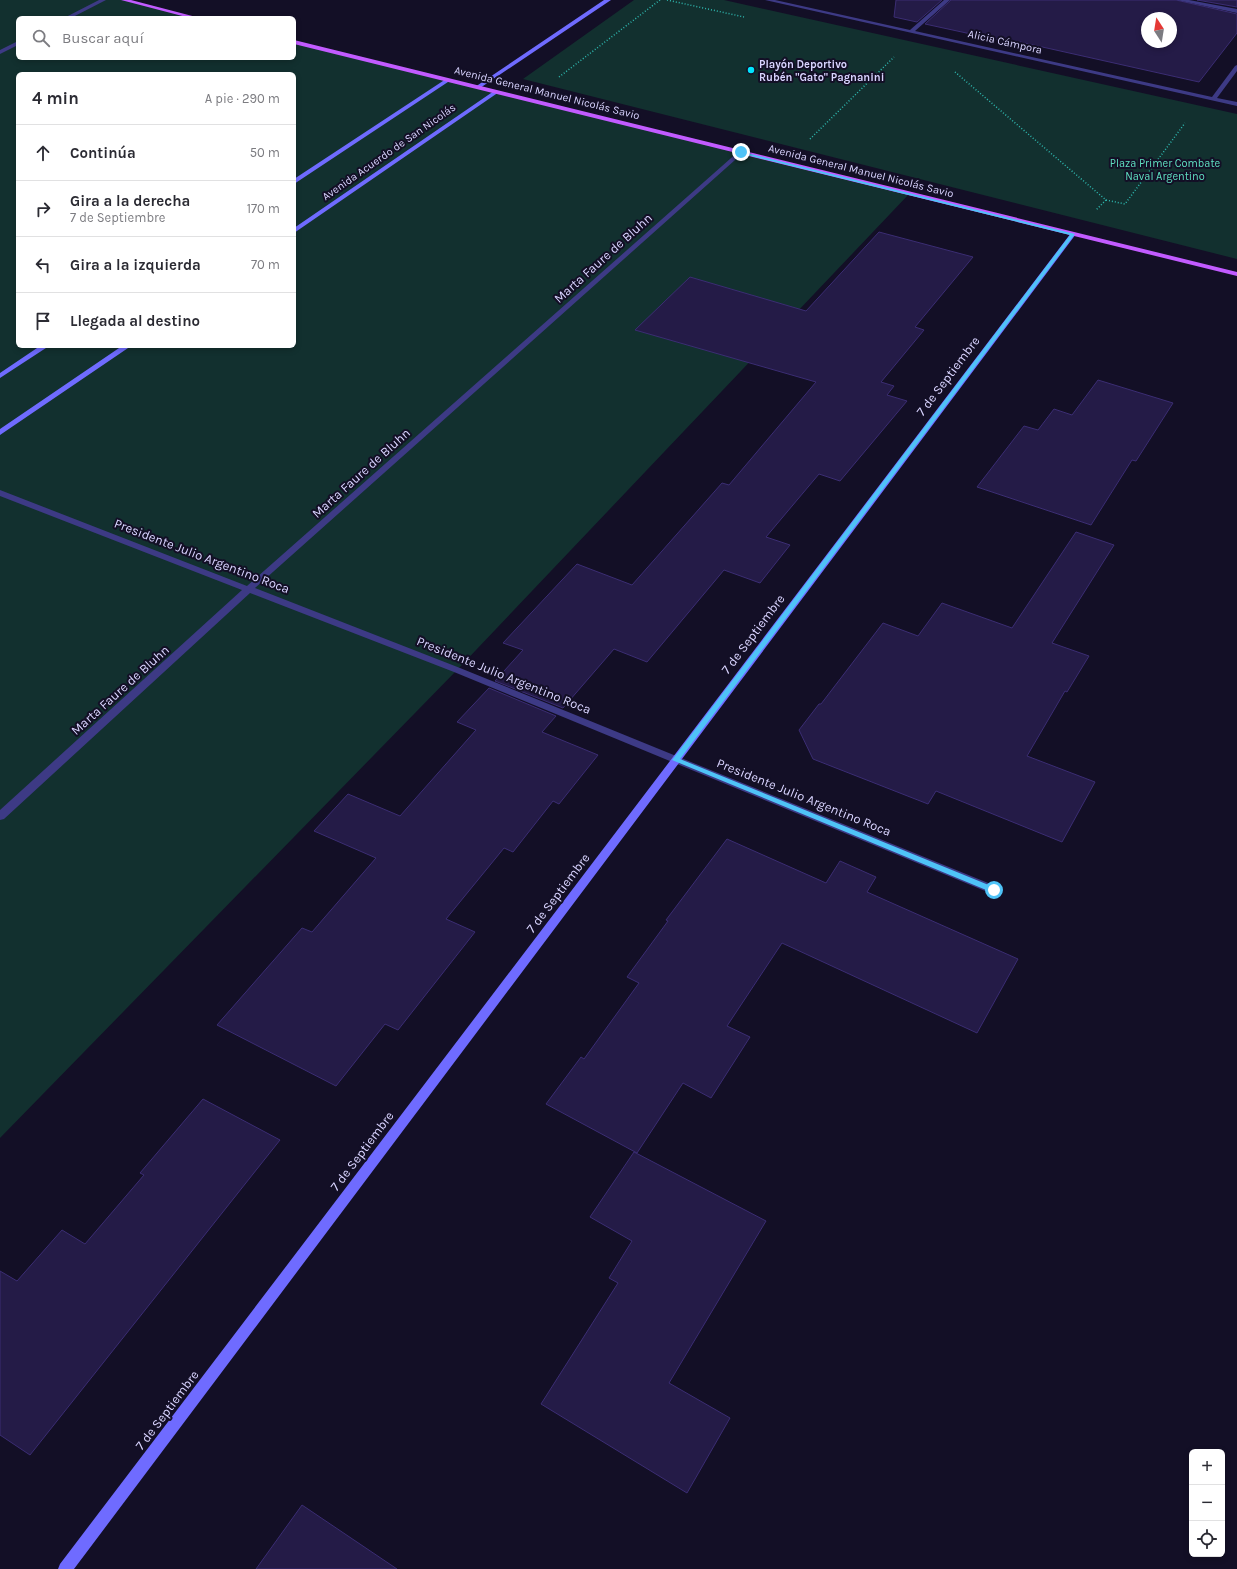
<!DOCTYPE html>
<html lang="es">
<meta charset="utf-8">
<style>
body{margin:0;font-family:Karla,sans-serif;background:#f2f2f3;color:#2b2b33}
.controls{position:absolute;right:12px;bottom:12px;display:grid;overflow:hidden;border-radius:6px;box-shadow:0 2px 6px #0003}
.controls button{width:36px;height:36px;display:grid;place-items:center;padding:0;border:0;border-bottom:1px solid #e1e1e2;background:#fff;color:#2b2b33;font:20px sans-serif}
.compass{position:absolute;left:1141px;top:12px;width:36px;height:36px;border-radius:50%;background:#fff;box-shadow:0 2px 6px #0003;rotate:348deg}
.stop{position:absolute;width:12px;height:12px;margin:-9px;border:3px solid #4fc3f7;border-radius:50%;background:#fff}
.stop.end{background:#4fc3f7;border-color:#fff;box-shadow:0 1px 4px #0008}
.list{margin:0;padding:0;list-style:none}
h2{display:flex;justify-content:space-between;align-items:center;height:52px;margin:0;padding:0 16px;font-size:17px}
h2 small{font-size:13px;font-weight:400;color:#7c7c81}
.list li{display:grid;grid-template-columns:26px 1fr auto;gap:12px;align-items:center;box-sizing:border-box;height:56px;padding:0 16px;border-top:1px solid #e1e1e2}
.list b{display:block;font-size:15px;white-space:nowrap}
.list p{margin:0;font-size:13px;white-space:nowrap;color:#7c7c81}
.list em{font-size:13px;font-style:normal;color:#7c7c81}
.icon{flex:none;width:22px;height:22px;fill:none;stroke:currentColor;stroke-width:2;stroke-linecap:round;stroke-linejoin:round}
.map{position:relative;flex:none;width:1237px;height:1569px;overflow:hidden}
.search{position:absolute;background:#fff;box-shadow:0 2px 6px #0003;left:16px;top:16px;width:280px;height:44px;display:flex;align-items:center;gap:10px;box-sizing:border-box;padding:0 14px;border-radius:6px;color:#7c7c81;font-size:15px}
.panel{position:absolute;background:#fff;box-shadow:0 2px 6px #0003;left:16px;top:72px;width:280px;height:276px;border-radius:6px}
.map>svg:first-child{display:block}
.green{fill:#12302f;fill-rule:evenodd}
.building{fill:#241b47;stroke:#3b2d73;fill-rule:evenodd}
.lines{fill:none;stroke-linecap:round;stroke-linejoin:round}
.path{stroke:#2fb8b0;stroke-width:1.5;stroke-dasharray:1 2;stroke-linecap:butt}
.street{fill:#3d3a85;fill-rule:evenodd}
.secondary{fill:#6f6bff;fill-rule:evenodd}
.primary{fill:#c25bff;fill-rule:evenodd}
.route{fill:#4fc3f7}
.poi-dot{fill:#00e5ff;stroke:#130f26;stroke-width:1.5}
.labels{text-anchor:middle;dominant-baseline:central;stroke-width:4;stroke-linejoin:round;paint-order:stroke}
.far-street-label{font-size:11px;fill:#d9d4ff;stroke:#130f26}
.far-poi-label{font-size:11px;font-weight:bold;fill:#d9d4ff;stroke:#130f26;text-anchor:start}
.far-park-label{font-size:11px;fill:#5fe0c0;stroke:#130f26}
.street-label{font-size:13px;fill:#d9d4ff;stroke:#130f26}
</style>
<div class="map">
<svg width="1237" height="1569" viewBox="0 0 1237 1569">
<rect width="100%" height="100%" fill="#130f26"/>
<path class="green" d="M0,0h124l73,18h-179v40h276v-16l615,152 -452,476 -457,468zM18,74h276v272h-276z
M634,0h90l513,114v145l-714,-180z"/>
<path class="building" d="M896,0h46l-25,22 -23,-5z
M951,0h225l61,14v19l-38,49 -179,-40 -3,2 -92,-20zM1147,18h24v24h-24z
M1197,0h40v7z
M879,232l94,25 -58,70 9,3 -43,52 13,4 -7,9 20,6 -67,80 -21,-7 -53,63 24,8 -30,38 -36,-13 -77,92 -33,-13 -51,59 -68,-27 28,-31 -20,-7 74,-79 55,21 90,-102 7,2 87,-103 -181,-52 55,-53 116,34z
M1098,380l75,23 -37,58 -4,-1 -41,65 -114,-38 47,-61 14,4 16,-21 18,6z
M1076,532l38,13 -62,98 37,13 -22,36 -2,-1 -38,65 68,26 -33,60 -126,-51 -8,13 -115,-45 -14,-29 20,-26h2l62,-81 35,13 24,-33 70,25z
M489,688l67,28 -14,16 56,23 -39,49 -6,-3 -40,51 -9,-4 -58,71 29,13 -77,98 -13,-6 -49,62 -119,-61 85,-97 10,4 64,-74 -62,-27 34,-37 52,22 76,-86 -19,-8z
M727,839l99,44 14,-22 36,16 -9,15 151,67 -41,74 -195,-90 -55,83 23,11 -39,61 -28,-15 -46,70 -91,-49 35,-47 3,2 55,-76 -12,-6 41,-56 -2,-1z
M203,1099l77,41 -250,315 -30,-20v-164l17,10 45,-51 23,14 59,-69 -4,-2z
M634,1152l132,69 -97,162 61,35 -43,75 -146,-89 77,-121 -9,-5 23,-37 -42,-24z
M302,1505l95,64h-141z"/>
<g class="lines">
<path class="path" d="M667,0l77,17
M955,72l151,128 -10,10
M559,77l101,-77
M810,139l84,-82
M1106,200l19,4 60,-81"/>
<path class="street" d="M99,0h7l-35,18h-7z
M765,0h10l135,30 34,-30h6l-35,31 297,66 23,-31 2,-1v6l-20,27 20,4v4z
M1177,0h12l48,9v4z
M18,41v4l-18,9v-4z
M739,151l5,1 -489,436 205,80 538,219 1,3 -1,3h-8l-536,-221 -204,-79 -246,226 -4,1v-10l242,-220 -242,-94v-6l247,96z"/>
<path class="secondary" d="M604,0h7l-131,88 -5,-1z
M446,79l5,1 -157,104v-5z
M494,91l5,1 -205,141v-5z
M1071,233l5,1 -1002,1335h-16l2,-5z
M40,346h9l-49,32v-5z
M122,346h9l-131,89v-6z"/>
<path class="primary" d="M121,0h10l69,18h-10z
M294,40l943,232v4l-943,-232z"/>
</g>
<path class="route" d="M739,151l336,83 -395,525 316,129v4h-5l-319,-132 398,-525 -331,-82z"/>
<circle class="poi-dot" cx="751" cy="70" r="4"/>
<g class="labels">
<g class="far-street-label">
<text transform="translate(1005 42) rotate(13)">Alicia Cámpora</text>
<text transform="translate(547 93) rotate(14)">Avenida General Manuel Nicolás Savio</text>
<text transform="translate(389 152) rotate(-35)">Avenida Acuerdo de San Nicolás</text>
<text transform="translate(861 171) rotate(14)">Avenida General Manuel Nicolás Savio</text>
</g>
<g class="far-poi-label">
<text x="759" y="64">Playón Deportivo<tspan x="759" dy="13">Rubén "Gato" Pagnanini</tspan></text>
</g>
<g class="far-park-label">
<text x="1165" y="163">Plaza Primer Combate<tspan x="1165" dy="13">Naval Argentino</tspan></text>
</g>
<g class="street-label">
<text transform="translate(603 258) rotate(-42)">Marta Faure de Bluhn</text>
<text transform="translate(948 376) rotate(-53)">7 de Septiembre</text>
<text transform="translate(361 473) rotate(-42)">Marta Faure de Bluhn</text>
<text transform="translate(202 556) rotate(21)">Presidente Julio Argentino Roca</text>
<text transform="translate(753 634) rotate(-53)">7 de Septiembre</text>
<text transform="translate(504 675) rotate(22)">Presidente Julio Argentino Roca</text>
<text transform="translate(120 690) rotate(-42)">Marta Faure de Bluhn</text>
<text transform="translate(804 797) rotate(22)">Presidente Julio Argentino Roca</text>
<text transform="translate(558 893) rotate(-53)">7 de Septiembre</text>
<text transform="translate(362 1151) rotate(-53)">7 de Septiembre</text>
<text transform="translate(167 1410) rotate(-53)">7 de Septiembre</text>
</g>
</g>
</svg>
<div class="controls">
<button>+</button>
<button>−</button>
<button><svg class="icon" aria-label="locate" viewBox="0 0 24 24"><circle cx="12" cy="12" r="6"/><path d="M12 2v4M12 18v4M2 12h4M18 12h4"/></svg></button>
</div>
<svg class="compass" viewBox="-18 -18 36 36"><path d="M0-13l5 13h-10z" fill="#e53935"/><path d="M0 13l5-13h-10z" fill="#7c7c81"/></svg>
<div class="stop" style="left:994px;top:890px"></div>
<div class="stop end" style="left:741px;top:152px"></div>
<div class="search"><svg class="icon" aria-label="search" viewBox="0 0 24 24"><circle cx="10" cy="10" r="6"/><path d="M15 15l6 6"/></svg>Buscar aquí</div>
<section class="panel">
<h2>4 min<small>A pie · 290 m</small></h2>
<ul class="list">
<li><svg class="icon" aria-label="ahead" viewBox="0 0 24 24"><path d="M12 20V5M6 11l6-6 6 6"/></svg><div><b>Continúa</b></div><em>50 m</em></li>
<li><svg class="icon" aria-label="right" viewBox="0 0 24 24"><path d="M7 20v-9h11M14 6l5 5-5 5"/></svg><div><b>Gira a la derecha</b><p>7 de Septiembre</p></div><em>170 m</em></li>
<li><svg class="icon" aria-label="left" viewBox="0 0 24 24"><path d="M17 20v-9H6M10 6l-5 5 5 5"/></svg><div><b>Gira a la izquierda</b></div><em>70 m</em></li>
<li><svg class="icon" aria-label="arrive" viewBox="0 0 24 24"><path d="M6 21V4h12l-3 4 3 4H6"/></svg><div><b>Llegada al destino</b></div></li>
</ul>
</section>
</div>
